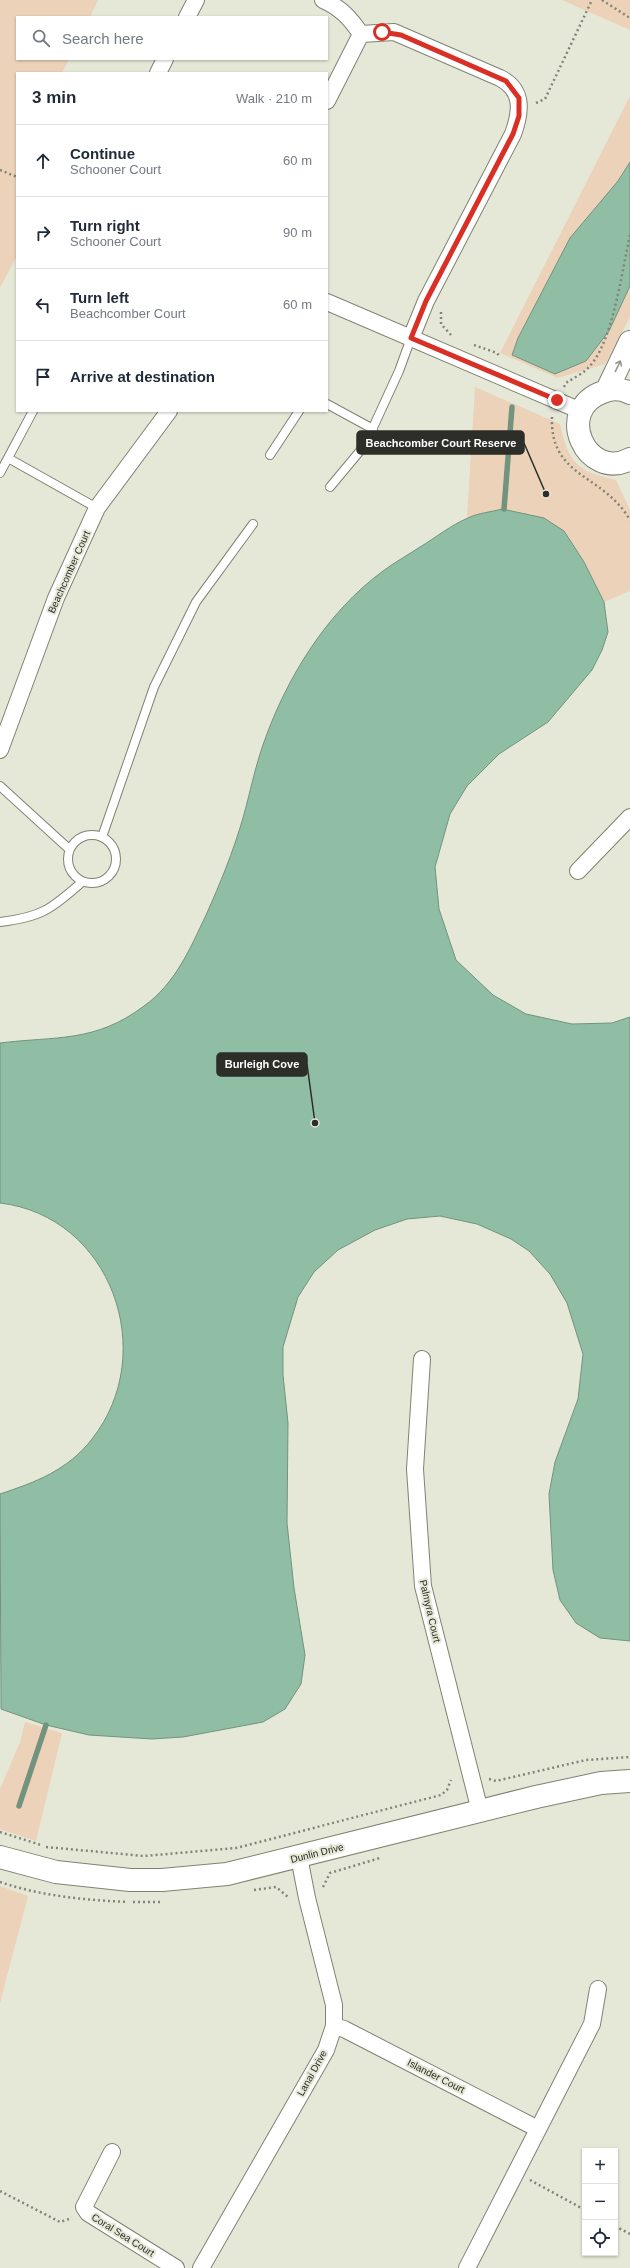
<!DOCTYPE html>
<meta charset="utf-8">
<style>
body{margin:0;font-family:Arial,sans-serif;background:#f6f6f7;color:#1f2937}
.controls{position:absolute;right:12px;bottom:12px;display:grid;overflow:hidden;border-radius:0px;box-shadow:0 1px 3px #0004}
.controls button{width:36px;height:36px;display:grid;place-items:center;padding:0;border:0;border-bottom:1px solid #e0e1e3;background:#fff;color:#1f2937;font:20px sans-serif}
.stop{position:absolute;width:12px;height:12px;margin:-9px;border:3px solid #d93025;border-radius:50%;background:#fff}
.stop.end{background:#d93025;border-color:#fff;box-shadow:0 1px 4px #0008}
.list{margin:0;padding:0;list-style:none}
h2{display:flex;justify-content:space-between;align-items:center;height:52px;margin:0;padding:0 16px;font-size:17px}
h2 small{font-size:13px;font-weight:400;color:#747a83}
.list li{display:grid;grid-template-columns:26px 1fr auto;gap:12px;align-items:center;box-sizing:border-box;height:72px;padding:0 16px;border-top:1px solid #e0e1e3}
.list b{display:block;font-size:15px;white-space:nowrap}
.list p{margin:0;font-size:13px;white-space:nowrap;color:#747a83}
.list em{font-size:13px;font-style:normal;color:#747a83}
.icon{flex:none;width:22px;height:22px;fill:none;stroke:currentColor;stroke-width:2;stroke-linecap:round;stroke-linejoin:round}
.map{position:relative;flex:none;width:630px;height:2268px;overflow:hidden}
.search{position:absolute;background:#fff;box-shadow:0 1px 3px #0004;left:16px;top:16px;width:312px;height:44px;display:flex;align-items:center;gap:10px;box-sizing:border-box;padding:0 14px;border-radius:0px;color:#747a83;font-size:15px}
.panel{position:absolute;background:#fff;box-shadow:0 1px 3px #0004;left:16px;top:72px;width:312px;height:340px;border-radius:0px}
.map>svg:first-child{display:block}
.green{fill:#ebd2b9}
.water{fill:#8fbea4;stroke:#72937e}
.lines{fill:none;stroke-linecap:round;stroke-linejoin:round}
.stream{stroke:#72937e;stroke-width:5.5}
.lane-casing{stroke:#808273;stroke-width:10}
.street-casing{stroke:#808273;stroke-width:18}
.secondary-casing{stroke:#808273;stroke-width:24}
.path{stroke:#828478;stroke-width:2.5;stroke-dasharray:2 3;stroke-linecap:butt}
.lane{stroke:#fff;stroke-width:8}
.street{stroke:#fff;stroke-width:16}
.secondary{stroke:#fff;stroke-width:22}
.oneway{stroke:#969693}
.route{stroke:#d93025;stroke-width:5}
.labels{text-anchor:middle;dominant-baseline:central;stroke-width:4;stroke-linejoin:round;paint-order:stroke}
.street-label{font-size:10px;fill:#2d2e27;stroke:#e5e8d7}
.leader{fill:none;stroke:#2d2e27;stroke-width:1.5}
.callout-dot{fill:#2d2e27;stroke:#e5e8d7;stroke-width:1.5}
.callout{fill:#2d2e27;stroke:#2d2e27;stroke-width:1.5}
.callout-label{font-size:11px;text-anchor:middle;font-weight:bold;fill:#fff}
</style>
<div class="map">
<svg width="630" height="2268" viewBox="0 0 630 2268">
<rect width="100%" height="100%" fill="#e5e8d7"/>
<path class="green" d="M0,0h98l-8,17h-73v42h52l-7,14h-45v183l-17,32z
M562,0h68v30z
M630,96v221l-25,47 -47,14 -58,-25z
M475,387l85,37c9,39 16,47 56,56l14,30v81l-26,11 -20,-39 -20,-32 -20,-13 -42,-9 -35,9z
M25,1722l37,11 -26,108 -36,-12v-40l20,-47z
M0,1886l28,10 -28,107z"/>
<path class="water" d="M630,162v124l-21,45 -23,30 -31,13 -43,-19 6,-17 52,-100 48,-57z
M502,509l42,9 20,13 20,31 20,40 4,30 -6,18 -10,20 -44,52 -49,32 -32,32 -17,28 -15,53 4,42 17,51 37,35 33,19 46,10 40,-1 18,-6v624l-30,-3 -24,-15 -16,-23 -7,-30 -4,-76 6,-32 23,-63 5,-45 -16,-51 -17,-29 -21,-23 -18,-12 -34,-15 -37,-8 -33,3 -32,11 -37,20 -24,22 -16,25 -15,50v28l5,48 -1,100 7,65 11,67 -4,29 -16,25 -22,13 -80,15 -31,2 -63,-4 -43,-10 -45,-16 -1,-215c36,-12 68,-24 92,-55 68,-86 19,-223 -92,-236v-160c56,-7 95,0 144,-37 31,-22 46,-57 62,-91 14,-31 27,-63 37,-97 7,-25 12,-51 21,-76 23,-65 63,-130 119,-171 12,-9 25,-16 37,-24 15,-9 31,-22 48,-29 10,-5 23,-6 34,-9z"/>
<g class="lines">
<path class="stream" d="M504,509l8,-102
M19,1806l27,-81"/>
<g class="lane-casing">
<path id="lane" d="M327,404l46,25
M270,455l29,-44
M8,458l89,50
M0,473l33,-62
M330,487l35,-42 34,-74 12,-33
M0,786l69,63
M68 859a24 24 0 1 1 48 0a24 24 0 1 1-48 0Z
M102,837l52,-150 42,-85 57,-78
M0,922c42,-5 51,-13 82,-40"/>
</g>
<g class="street-casing">
<path id="street" d="M323,0c18,8 27,18 38,34
M187,17l9,-17
M158,73l7,-14
M327,101l34,-67 33,-2 106,46c24,12 21,34 13,56l-87,167 -15,37
M327,302l254,109
M0,750l56,-152 41,-90 72,-97
M578,871l52,-54
M422,1359l-7,110 8,117 57,225
M334,2026l10,3 194,100
M112,2152l-28,55 4,6 88,55
M201,2268l125,-218 8,-24v-21l-27,-107 -8,-41
M467,2268l125,-244 6,-35"/>
</g>
<g class="secondary-casing">
<path id="secondary" d="M607,390l23,-48
M630,393c-8,-4 -18,-5 -27,-1 -50,18 -16,90 27,67
M0,1857l56,15 74,8h32l65,-6 309,-77 65,-14 29,-2"/>
</g>
<path class="path" d="M602,0l28,18
M536,103l9,-4 47,-99
M0,170l17,7
M441,312v12l10,11
M474,345l23,8 3,4
M564,387l2,-4c7,-5 17,-9 23,-16 24,-25 33,-97 41,-132
M552,417c-2,54 40,57 67,88 4,4 8,10 11,15
M489,1779l7,2 90,-21 44,-3
M0,1832l41,13
M46,1847l98,9 92,-8 205,-53 6,-5 4,-10
M0,1882c41,14 84,18 128,20
M323,1887l7,-14 50,-15
M254,1890l22,-3 12,10
M133,1902h30
M530,2180l55,30
M0,2191l60,31 12,-4
M615,2226l15,8"/>
<use href="#lane" class="lane"/>
<use href="#street" class="street"/>
<use href="#secondary" class="secondary"/>
</g>
<defs><path id="oneway-shaft" d="M-6 0H5M1.5-3L5.5 0L1.5 3" fill="none" stroke-width="1.6" stroke-linecap="round" stroke-linejoin="round"/></defs>
<use class="oneway" href="#oneway-shaft" transform="translate(618 366) rotate(-64)"/>
<g class="lines">
<path class="route" d="M382,32l19,3 105,46 13,17v18l-6,18 -87,167 -15,37 146,62"/>
</g>
<g class="labels">
<g class="street-label">
<text transform="translate(69 572) rotate(-66)">Beachcomber Court</text>
<text transform="translate(430 1611) rotate(77)">Palmyra Court</text>
<text transform="translate(317 1853) rotate(-14)">Dunlin Drive</text>
<text transform="translate(312 2073) rotate(-61)">Lanai Drive</text>
<text transform="translate(436 2076) rotate(27)">Islander Court</text>
<text transform="translate(123 2235) rotate(32)">Coral Sea Court</text>
</g>
</g>
<path class="leader" d="M546 494L524 443M315 1123L307 1064"/>
<g class="callout-dot">
<circle cx="546" cy="494" r="4"/>
<circle cx="315" cy="1123" r="4"/>
</g>
<g class="callout">
<rect x="357" y="431" width="167" height="23" rx="4"/>
<rect x="217" y="1053" width="90" height="23" rx="4"/>
</g>
<g class="callout-label">
<text x="441" y="447">Beachcomber Court Reserve</text>
<text x="262" y="1068">Burleigh Cove</text>
</g>
</svg>
<div class="controls">
<button>+</button>
<button>−</button>
<button><svg class="icon" aria-label="locate" viewBox="0 0 24 24"><circle cx="12" cy="12" r="6"/><path d="M12 2v4M12 18v4M2 12h4M18 12h4"/></svg></button>
</div>
<div class="stop" style="left:382px;top:32px"></div>
<div class="stop end" style="left:557px;top:400px"></div>
<div class="search"><svg class="icon" aria-label="search" viewBox="0 0 24 24"><circle cx="10" cy="10" r="6"/><path d="M15 15l6 6"/></svg>Search here</div>
<section class="panel">
<h2>3 min<small>Walk · 210 m</small></h2>
<ul class="list">
<li><svg class="icon" aria-label="ahead" viewBox="0 0 24 24"><path d="M12 20V5M6 11l6-6 6 6"/></svg><div><b>Continue</b><p>Schooner Court</p></div><em>60 m</em></li>
<li><svg class="icon" aria-label="right" viewBox="0 0 24 24"><path d="M7 20v-9h11M14 6l5 5-5 5"/></svg><div><b>Turn right</b><p>Schooner Court</p></div><em>90 m</em></li>
<li><svg class="icon" aria-label="left" viewBox="0 0 24 24"><path d="M17 20v-9H6M10 6l-5 5 5 5"/></svg><div><b>Turn left</b><p>Beachcomber Court</p></div><em>60 m</em></li>
<li><svg class="icon" aria-label="arrive" viewBox="0 0 24 24"><path d="M6 21V4h12l-3 4 3 4H6"/></svg><div><b>Arrive at destination</b></div></li>
</ul>
</section>
</div>
